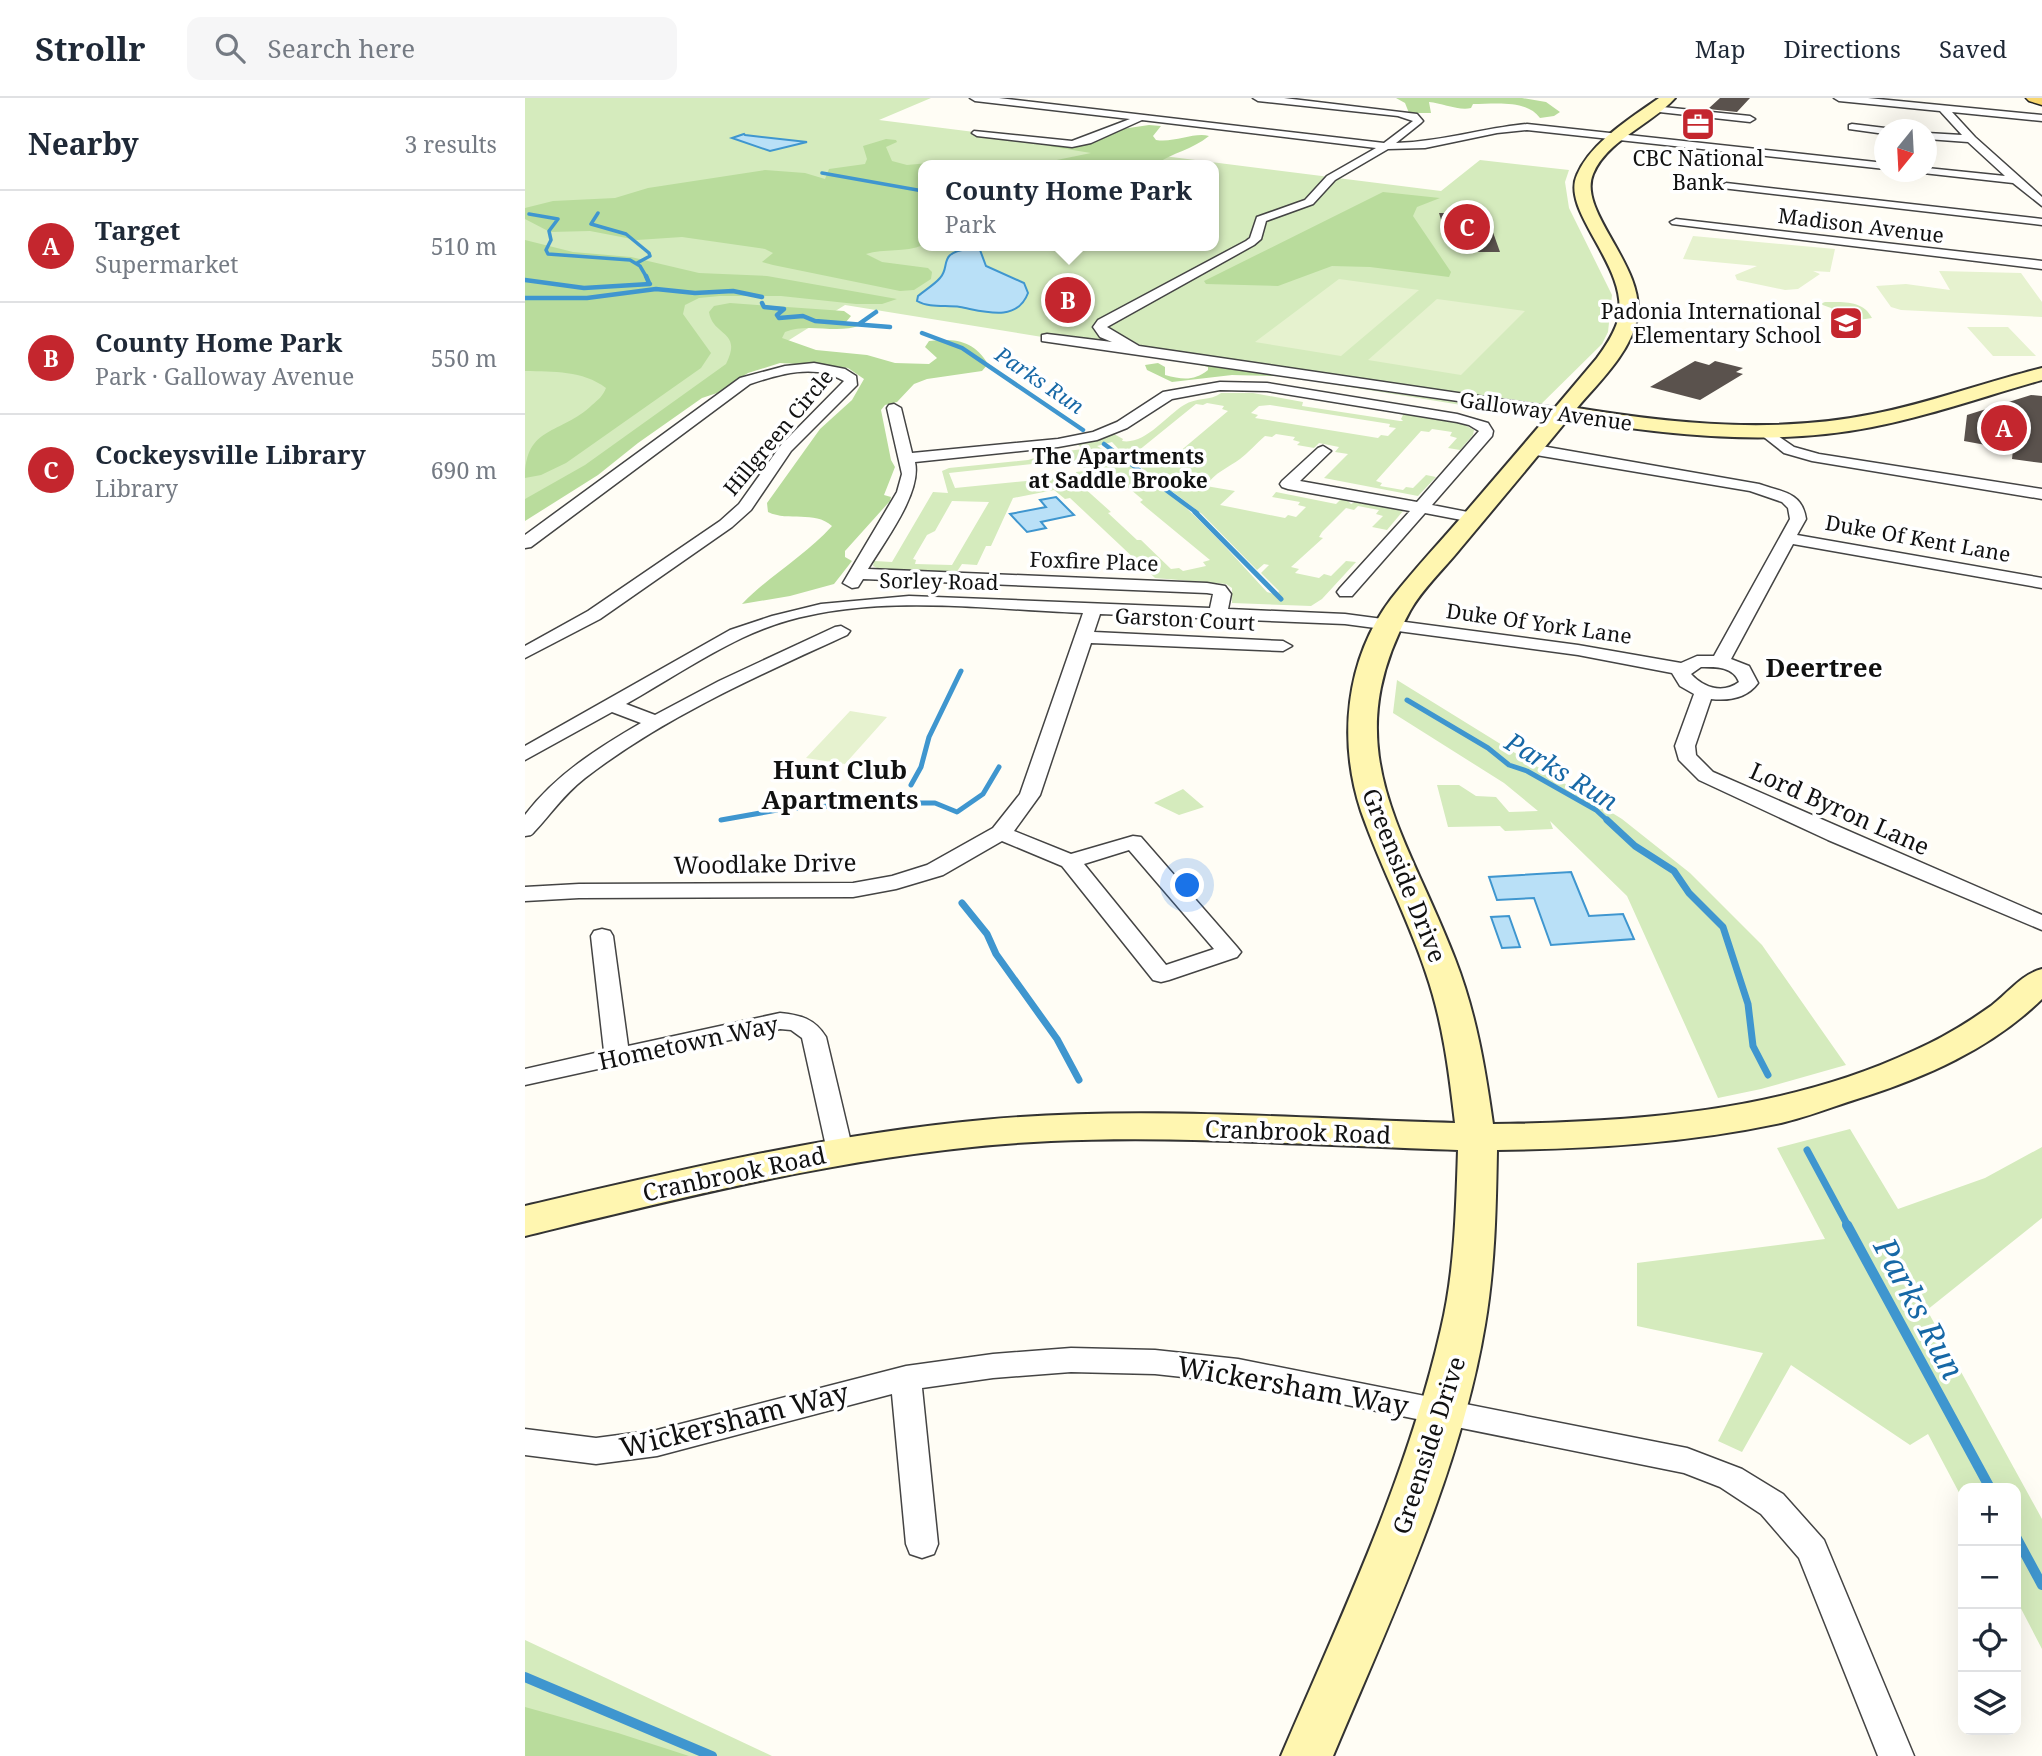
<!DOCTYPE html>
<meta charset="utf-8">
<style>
body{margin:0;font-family:"Noto Serif",serif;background:#f6f6f7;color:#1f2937}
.controls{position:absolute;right:21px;bottom:21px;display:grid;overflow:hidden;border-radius:14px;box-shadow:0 7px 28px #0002}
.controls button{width:63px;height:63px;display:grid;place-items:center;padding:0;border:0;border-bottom:2px solid #e0e1e3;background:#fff;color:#1f2937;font:35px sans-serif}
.compass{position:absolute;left:1349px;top:21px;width:63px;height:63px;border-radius:50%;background:#fff;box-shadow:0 7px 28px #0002;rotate:198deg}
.you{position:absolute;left:663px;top:788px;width:24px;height:24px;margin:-18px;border:5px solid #fff;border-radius:50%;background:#1a73e8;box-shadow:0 0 0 10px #1a73e833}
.badge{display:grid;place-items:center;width:46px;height:46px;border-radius:50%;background:#c4262e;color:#fff;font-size:23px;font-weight:700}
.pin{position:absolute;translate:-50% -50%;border:4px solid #fff;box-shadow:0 2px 7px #0006}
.popup{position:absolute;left:393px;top:62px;width:301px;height:91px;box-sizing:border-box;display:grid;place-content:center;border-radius:14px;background:#fff;filter:drop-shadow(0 2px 5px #0005);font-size:23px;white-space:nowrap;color:#747a83}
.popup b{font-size:26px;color:#1f2937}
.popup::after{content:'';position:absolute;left:50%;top:100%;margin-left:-14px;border:14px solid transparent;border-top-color:#fff}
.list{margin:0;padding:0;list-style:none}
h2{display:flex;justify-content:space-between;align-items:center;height:91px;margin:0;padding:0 28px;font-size:30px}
h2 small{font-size:23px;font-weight:400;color:#747a83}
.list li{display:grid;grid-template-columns:46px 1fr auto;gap:21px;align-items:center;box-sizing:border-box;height:112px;padding:0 28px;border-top:2px solid #e0e1e3}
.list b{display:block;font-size:26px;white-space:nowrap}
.list p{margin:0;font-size:23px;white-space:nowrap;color:#747a83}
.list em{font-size:23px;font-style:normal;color:#747a83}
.icon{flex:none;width:38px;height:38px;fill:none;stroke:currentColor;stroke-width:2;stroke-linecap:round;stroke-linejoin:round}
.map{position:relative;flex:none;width:1517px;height:1658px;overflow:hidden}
header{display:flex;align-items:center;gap:42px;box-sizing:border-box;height:98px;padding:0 35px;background:#fff;border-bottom:2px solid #e0e1e3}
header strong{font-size:33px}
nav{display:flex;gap:38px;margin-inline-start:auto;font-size:24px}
.search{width:490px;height:63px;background:#f6f6f7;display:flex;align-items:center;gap:18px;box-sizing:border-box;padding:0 24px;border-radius:14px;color:#747a83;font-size:26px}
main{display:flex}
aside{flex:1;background:#fff}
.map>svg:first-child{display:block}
.green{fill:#d5ebbd;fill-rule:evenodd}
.forest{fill:#b9dc9c}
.pitch{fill:#e6f2cf}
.water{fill:#b9e0f7;stroke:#3f96cf;stroke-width:2}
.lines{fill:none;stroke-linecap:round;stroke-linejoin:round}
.stream-far4{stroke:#3f96cf;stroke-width:3.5}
.stream-far3{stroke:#3f96cf;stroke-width:4.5}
.stream-far2{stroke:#3f96cf;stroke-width:5}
.stream-far1{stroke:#3f96cf;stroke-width:7}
.stream{stroke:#3f96cf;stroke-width:10}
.building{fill:#5a524d}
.street-casing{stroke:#444;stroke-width:3}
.secondary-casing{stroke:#333;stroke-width:4}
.primary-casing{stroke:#222;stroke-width:3}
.street{fill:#fff;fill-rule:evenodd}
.secondary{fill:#fff6b0;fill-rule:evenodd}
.primary{fill:#f9d66b;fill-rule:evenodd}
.labels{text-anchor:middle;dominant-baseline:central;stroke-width:7;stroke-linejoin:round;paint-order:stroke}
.far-poi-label{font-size:21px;fill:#111;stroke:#fff}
.far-street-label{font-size:21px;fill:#111;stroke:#fff}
.far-water-label{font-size:21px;font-style:italic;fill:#1768a6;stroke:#fff}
.far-neighbourhood-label{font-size:21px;font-weight:bold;fill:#111;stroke:#fff}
.street-label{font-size:24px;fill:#111;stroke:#fff}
.neighbourhood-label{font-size:26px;font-weight:bold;fill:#111;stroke:#fff}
.water-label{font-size:26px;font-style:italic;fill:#1768a6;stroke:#fff}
.near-street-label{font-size:28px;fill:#111;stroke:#fff}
.near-water-label{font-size:32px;font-style:italic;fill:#1768a6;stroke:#fff}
</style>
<header>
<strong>Strollr</strong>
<div class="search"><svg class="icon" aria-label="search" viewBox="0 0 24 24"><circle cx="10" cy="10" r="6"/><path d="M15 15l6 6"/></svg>Search here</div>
<nav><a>Map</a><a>Directions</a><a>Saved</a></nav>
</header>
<main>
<aside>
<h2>Nearby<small>3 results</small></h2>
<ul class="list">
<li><span class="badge">A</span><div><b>Target</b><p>Supermarket</p></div><em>510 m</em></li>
<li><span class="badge">B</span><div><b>County Home Park</b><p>Park · Galloway Avenue</p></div><em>550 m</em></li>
<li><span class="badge">C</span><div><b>Cockeysville Library</b><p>Library</p></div><em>690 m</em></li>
</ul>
</aside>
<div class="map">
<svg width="1517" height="1658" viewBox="0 0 1517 1658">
<rect width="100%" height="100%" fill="#fffdf5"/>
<path class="green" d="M0,0h406l-52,22 562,71 39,-31 89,10 -4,12 4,26 43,87 -4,37 -6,12 -73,72 -684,-111 -320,200zM398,67h290v81h-290z
M1300,204c18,0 38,-2 47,16l-20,3 -11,-4 -10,-9 -11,-4z
M696,295h32l50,9 -1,4 98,15h3l-2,-2 3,-6 57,10 13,7 -1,5 -13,15 -12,-2 9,-10 -7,-2 2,-4 -20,-3 -3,3 -8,-1 -45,50 6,2 -2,3 23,4 3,-3 7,1 13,-13 10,2 -18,19 -94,-18 24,-24 -13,-2 4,-5 -20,-4 -5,5 -17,-3 3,-3 -7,-2 2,-3 -19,-3 -4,3 -7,-1c-8,7 -18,18 -25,23 -11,8 -26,14 -34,27l29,5 -15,14 65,13 3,-3 8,2 10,-10 -8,-2 2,-3 -28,-5 4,-5 60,12 6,-6 9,1 -4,1 4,4 6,-3 46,10 -16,19 -15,-3 11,-11 -7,-2 3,-4 -21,-4 -4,4 -8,-2 -24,24 -3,5 4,1 -32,29 8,2 -4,4 24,5 5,-4 7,2 15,-15 10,1 -34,37 -11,7 -79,-3v-15l-6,-4 -71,-6 -85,-80 -5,1 -11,-9 -41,8 -22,48h-5l-9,19 -15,-1 -6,9 -75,-3 -8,-4 1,-5 18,1 41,-70 15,1 -6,-22 7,-3 79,-8 23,-7 32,-4 -6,-5 37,-10 9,5 -1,2c23,4 44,-25 62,-36 12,-8 27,-4 37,-12zM682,305l17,3 -2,3 6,2 -56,47 -7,-1 -4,3 -20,-4 3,-3 -6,-2 58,-47 7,1zM745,307l120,19 -1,3 7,1 -8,8 -7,-1 -3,3 -123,-20 3,-3 -7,-2 8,-7zM587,344l12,13 78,59 55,56 7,-6 5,1 -8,8 18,18 -2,4 -10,-3c-44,-48 -86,-96 -142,-132 -9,-6 -20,-9 -28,-14zM544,362l2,3 10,-1 4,9 -9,1 1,4 -122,12 -6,-15zM592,380l26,22 -3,2 7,6 63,52 -7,2 3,4 -23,5 -4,-3 -8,1 -30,-29h-4l-29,-27 3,-1 -29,-26zM427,403l37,1 -37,63 -37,-1 1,-4 -3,-1 14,-24 8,-4z
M872,582l225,139 68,54 72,72 84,120 -85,24 -43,9 -91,-202 -77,-75 3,8 -48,2 -5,-5 -52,1 -11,-42h22l17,11 20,1 13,15 29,-1 -34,-28 -111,-70z
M658,691l21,18 -25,8 -25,-12z
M1325,1031l48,80 87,-31 57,-31v71l-115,92 115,209v130l-26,-50v-111h-53v12l-35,-66 -18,11 -119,-80 -49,87 -24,-11 45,-88 -126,-27v-63l188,-24 -48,-91z
M0,1542l247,116h-189l-58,-29z"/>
<path class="forest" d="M871,0h126l24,4 14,10 -6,4 -14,2c-14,-19 -46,-14 -67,-14l-2,4c-12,3 -29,-5 -42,-6l2,11h-22l-4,-10z
M624,27l12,1 -8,10 3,4c19,3 38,-8 53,-4 -17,14 -36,16 -54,29h-232v80c-18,8 -39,3 -57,9l16,8 46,6 4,4 -1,7 -17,11 -14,1 -127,-26 -11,-3 11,-9 -8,-4 -83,-12 -45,3 -47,-9 -40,1 -25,-13v-11l28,-7 62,-3 33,-10 117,-18 40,3 20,6 4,-10 36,-5 2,-5 -4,-13 23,-7 10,1 1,2 -11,5 6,14 15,4 32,-3 103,1 49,-10 -43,-7 34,-1 40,-16z
M858,94l57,6 -23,9 -4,9 38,56 -2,5 -79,-10 -38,-1 -54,20 -72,-2 -2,-3z
M0,142l48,12 58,5 68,16 68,3 130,23 -15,5h-26l-75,-8h-61l-21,2 -14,7 -2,9 28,39 -10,15 -135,95 -25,12 -16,3c0,-53 36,-43 67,-73 6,-5 11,-9 14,-17 -24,-18 -52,-16 -81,-17z
M205,205l114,8 7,5 -5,6 15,3c-25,10 -51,-3 -76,7l-3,6 34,12 51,5 28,8 34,1 8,-6 -12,-11 4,-6c25,-3 45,-1 59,23l-6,7 -55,8 -13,5 -17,18 -12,3 -4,5 10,50 4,7 -11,28 7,2 -1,4 -45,50v6l7,4 -18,23 -44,12 -48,8c28,-29 63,-48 90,-78 -18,-16 -43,-4 -64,-14l-1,-9 53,-74 32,-29 12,-21 -16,-11 -15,-2 -53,-3 -32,10 -31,20 -15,5 -64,45 -40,32 -73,46v-22l60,-34 141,-101c17,-34 -13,-27 -17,-52l5,-6z
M633,265l7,4v8c18,5 29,6 43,-5v-3l-11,-3 6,-1 71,10 1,3 -43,-1 -60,7 -25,-12 -2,-5z
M0,1609l93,26 71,23h-164z"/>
<path class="pitch" d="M1168,138l142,13 -5,23 -17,-1 7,3 -22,15 -13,1 -48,-10 -2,-5 22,-9 -74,-7z
M1414,173l82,2 21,29v15l-141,-7 -10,-3 -15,-21 30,-2 44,6z
M814,181l80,11 -78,66 -86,-14z
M912,201l88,12 -64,64 -93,-15z
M1442,229h41l28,29h-43z
M325,613l37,6 -42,47 -39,-6z"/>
<path class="water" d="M219,36l1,1 62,7 -37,9 -38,-13z
M443,151l12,1 6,16 38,17 4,10c-11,30 -45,18 -68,14 -14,-2 -31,1 -43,-6l1,-5c7,-6 16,-11 22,-18 11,-11 -3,-25 28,-29z
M531,399l18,18 -33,7 5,6 -19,4 -17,-18 36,-7 -6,-7z
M1046,774l18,44 34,-2 11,25 -83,6 -17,-47 -37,2 -8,-23z
M984,818l11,31 -18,1 -11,-31z"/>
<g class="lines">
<path class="stream-far4" d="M297,75l101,18
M73,115l-7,11 35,10 23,19 1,3 -13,7
M4,116l29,5 -9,12 2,9 -5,10 2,4 82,6 10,6 7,12"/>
<path class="stream-far3" d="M121,178l3,7
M0,182l59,8 66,-4
M0,200h62l69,-9 39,4 38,-2 29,6
M237,205l2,4 20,2 -7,6 2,3 24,-2 12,5 75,6
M334,226l17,-12
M397,235l40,15 121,82
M579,346l93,69"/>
<path class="stream-far2" d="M670,414l86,87
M882,602l81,48 21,17 18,6 69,39 13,12
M386,687l10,-18 8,-30 32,-66
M196,722l62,-11 94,-6h58l22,9 26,-18 16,-27"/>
<path class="stream-far1" d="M1082,722l28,26 39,25 15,22 34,34 25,77 5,42 15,29
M437,805l25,31 9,20 61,85 22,41
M1282,1052l41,76"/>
<path class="stream" d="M1322,1127l143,263
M1491,1439l26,48
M0,1579l187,79"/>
</g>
<path class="building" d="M1195,0h30l-13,14 -29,-3z
M935,109h24l16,45h-24l-4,-10h-24l-9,-29h23z
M1170,263l14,4 6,-4 28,7 -7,4 7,2 -43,26 -50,-13z
M1506,297l11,1v67l-30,-4 1,-9 -49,-9 3,-26z"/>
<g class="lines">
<g class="street-casing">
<path id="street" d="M445,0h29l385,45 29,-22 -15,-5 -140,-15 -5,-3h31l133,16 6,7 -2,2 -25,20c45,-1 87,-15 131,-19l358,39v6l-358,-39 -30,3 -72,15 -37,1 -53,31 -22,24 -47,17 -5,18 -7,6 -147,82 32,19 428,63 2,3 -2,3 -5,1 -520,-75v-6l5,-1 65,8 -12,-5 -7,-10 5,-7 148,-79 4,-3 7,-21 48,-17 22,-24 49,-28 -234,-28 -51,23 -19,4 -95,-11 -5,-3 2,-2 98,10 58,-22 -155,-18z
M1309,0h34l174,17v6l-90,-9 23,25 67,60v9l-29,-23 -90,-10 4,-5 78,8 -37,-34 -41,-3v-6l35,2 -22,-24 -101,-10z
M1128,8l97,10 5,3 -5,3 -100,-11 -2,-2z
M1327,26l33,4 4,2h-4v4l-36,-5v-4z
M1201,85l316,36v6l-320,-37 -1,-2z
M1151,121l366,42v8l-370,-45 -2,-2z
M289,265l31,6 11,7 1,9 -66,66 -40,59 -19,17 -132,92 -75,39v-12l63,-35 132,-90 19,-17 42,-59 63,-64c-29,-18 -64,-7 -94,3l-219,163 -6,1v-13l215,-157 45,-12z
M695,284l47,1 190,31 31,9 5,8 -1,5 -60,69 46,9 2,3 -8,5 -47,-9 -73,83h-12l-3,-4 3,-4 70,-77 -122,-22 -6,-2 -2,-3 2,-3 36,-33 5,-2 8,5 -31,30 117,21 62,-71 -10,-6 -12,-3 -190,-31 -47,-1 -48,9 -45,29 -30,12 -39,7 -143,15c7,31 -31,80 -47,107l339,14 18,3 6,8 -3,15 117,5 233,31 103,18 16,-7h17l76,-137 -2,-11 -6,-6 -32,-11 -220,-37 -8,-5 8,-5 229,40c23,8 43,8 47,35l-9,16 245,43v10l-249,-44 -62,115 18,7 9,17c-11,15 -29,18 -47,16l-16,47 1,9 17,17 329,143v15l-214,-90 -129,-60 -20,-20 -4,-14 19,-52 -14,-8 -8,-13 -94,-18 -233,-31 -245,-10 -6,18 189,9 9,5 -9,5 -192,-8 -51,152 -26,36 57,23 62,-18 8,1 96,110 4,5 -4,5 -68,23 -8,2 -8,-2 -91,-114 -60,-25 -59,34 -47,14 -43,8 -274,1 -54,3v-14l54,-3 274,-1 39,-7 35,-11 66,-37 27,-34 63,-181c-110,-4 -238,-25 -341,25 -40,19 -77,44 -116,66l29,11 64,-34 116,-54 6,-1 9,5 -3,4c-90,41 -183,82 -262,143 -22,17 -33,35 -51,54 -3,4 -4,3 -9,4v-21c30,-40 73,-67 116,-92l-29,-11 -87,48v-14l205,-116 42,-14 49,-12 88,-8 301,12 3,-14 -6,-1 -344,-14 -5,8 -6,1 -9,-5 54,-91 5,-18 -15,-66 2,-3 5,-1 7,4 11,45 146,-14 35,-7 24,-10 46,-30zM1176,569c14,0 32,-1 38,15 -16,12 -35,6 -48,-8zM604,752l85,99 -48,16 -82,-101z
M1240,329l29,20 25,7 223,35v10l-230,-38 -28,-8 -24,-19 -2,-3 2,-3z
M77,831l8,2 3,5 15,110 152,-33c21,2 35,6 46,24l27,114 -4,7 -9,2 -9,-2 -4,-7 -25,-113 -11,-8 -11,-1 -255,56v-16l79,-18 -13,-115 3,-5z
M546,1250l84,2 83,9 449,89 55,21 41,25 41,46 90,216h-36l-79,-198 -38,-44 -41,-27 -36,-14 -446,-90 -83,-9 -84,-2 -78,6 -71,10 16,156 -4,10 -12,4 -12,-4 -4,-10 -14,-150 -235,62 -61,8 -71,-9v-26l71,9 61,-8 249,-64 87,-12z"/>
</g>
<g class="secondary-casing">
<path id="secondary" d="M1134,0h16c-24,27 -68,42 -82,76 -16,38 54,93 44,145 -7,34 -38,63 -60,89 98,16 198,26 296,6 57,-11 112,-32 169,-46v12c-57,16 -113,36 -170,47 -101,20 -204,8 -304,-8 -36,44 -72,87 -108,130 -16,20 -38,40 -50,62 -76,139 -4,220 45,348 21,54 30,108 38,165 143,-2 289,-12 420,-73 28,-12 54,-28 78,-45 17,-13 31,-32 51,-37v30c-51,50 -118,79 -185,100 -25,8 -50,18 -76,24 -94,20 -188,26 -284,27 -1,59 -2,116 -12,175 -24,146 -95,295 -152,431h-52c60,-140 126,-278 160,-427 14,-59 15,-119 17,-179 -136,-4 -272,-15 -407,-9 -179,8 -354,53 -526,95v-30c151,-35 303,-72 458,-86 157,-15 315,-1 472,3 -6,-51 -12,-101 -29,-150 -18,-55 -46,-107 -65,-162 -23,-70 -16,-151 30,-212 25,-32 53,-61 79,-92 43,-50 85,-99 127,-149 8,-11 17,-24 21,-38 13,-52 -58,-108 -41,-145 14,-33 54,-57 82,-77z"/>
</g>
<g class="primary-casing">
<path id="primary" d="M1501,0h16v7l-13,-4z"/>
</g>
<use href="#street" class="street"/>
<use href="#secondary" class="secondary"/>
<use href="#primary" class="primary"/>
</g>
<defs>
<g id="office-square" transform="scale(1.75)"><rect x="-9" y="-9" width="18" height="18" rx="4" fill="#c4262e" stroke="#fff"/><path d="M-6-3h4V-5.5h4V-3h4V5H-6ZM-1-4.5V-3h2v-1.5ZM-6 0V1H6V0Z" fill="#fff"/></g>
<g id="school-square" transform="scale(1.75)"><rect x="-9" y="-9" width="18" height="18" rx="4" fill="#c4262e" stroke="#fff"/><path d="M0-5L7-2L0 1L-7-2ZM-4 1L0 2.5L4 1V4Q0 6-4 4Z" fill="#fff"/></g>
</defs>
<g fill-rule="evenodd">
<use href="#office-square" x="1173" y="26"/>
<use href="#school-square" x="1321" y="225"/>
</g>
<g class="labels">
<g class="far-poi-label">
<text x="1173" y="60">CBC National<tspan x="1173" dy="24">Bank</tspan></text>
<text x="1296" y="213" text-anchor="end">Padonia International<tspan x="1296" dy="24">Elementary School</tspan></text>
</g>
<g class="far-street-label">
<text transform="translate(1336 127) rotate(7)">Madison Avenue</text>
<text transform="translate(1021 313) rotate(8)">Galloway Avenue</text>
<text transform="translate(253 334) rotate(-50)">Hillgreen Circle</text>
<text transform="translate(1393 440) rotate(10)">Duke Of Kent Lane</text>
<text transform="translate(569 463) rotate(2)">Foxfire Place</text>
<text transform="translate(414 483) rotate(1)">Sorley Road</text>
<text transform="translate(660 521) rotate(3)">Garston Court</text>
<text transform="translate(1014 525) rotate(8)">Duke Of York Lane</text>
</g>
<g class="far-water-label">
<text transform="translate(515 282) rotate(34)">Parks Run</text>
</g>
<g class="far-neighbourhood-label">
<text x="593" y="358">The Apartments<tspan x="593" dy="24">at Saddle Brooke</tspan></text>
</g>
<g class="street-label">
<text transform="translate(1315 710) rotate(24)">Lord Byron Lane</text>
<text transform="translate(240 765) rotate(-1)">Woodlake Drive</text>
<text transform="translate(880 777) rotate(68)">Greenside Drive</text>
<text transform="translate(163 944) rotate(-12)">Hometown Way</text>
<text transform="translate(773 1033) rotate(2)">Cranbrook Road</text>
<text transform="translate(209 1075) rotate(-12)">Cranbrook Road</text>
<text transform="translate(903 1347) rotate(-72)">Greenside Drive</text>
</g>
<g class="neighbourhood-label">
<text x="1299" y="569">Deertree</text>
<text x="315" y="671">Hunt Club<tspan x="315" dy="30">Apartments</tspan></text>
</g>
<g class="water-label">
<text transform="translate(1037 673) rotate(31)">Parks Run</text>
</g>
<g class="near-street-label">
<text transform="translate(768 1287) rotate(10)">Wickersham Way</text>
<text transform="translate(209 1321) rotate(-14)">Wickersham Way</text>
</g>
<g class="near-water-label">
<text transform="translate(1395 1210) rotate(62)">Parks Run</text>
</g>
</g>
</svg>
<div class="controls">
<button>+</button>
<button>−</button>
<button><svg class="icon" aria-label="locate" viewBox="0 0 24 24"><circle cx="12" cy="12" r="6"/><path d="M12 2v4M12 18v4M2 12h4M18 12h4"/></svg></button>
<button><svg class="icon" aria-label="layers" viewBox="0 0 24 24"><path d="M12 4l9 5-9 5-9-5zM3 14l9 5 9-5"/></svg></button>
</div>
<svg class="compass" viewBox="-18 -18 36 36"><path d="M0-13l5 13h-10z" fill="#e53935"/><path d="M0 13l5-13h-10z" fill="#747a83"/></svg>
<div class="you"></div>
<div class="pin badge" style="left:1479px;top:330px">A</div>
<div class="pin badge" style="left:543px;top:202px">B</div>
<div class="popup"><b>County Home Park</b>Park</div>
<div class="pin badge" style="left:942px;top:129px">C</div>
</div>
</main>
